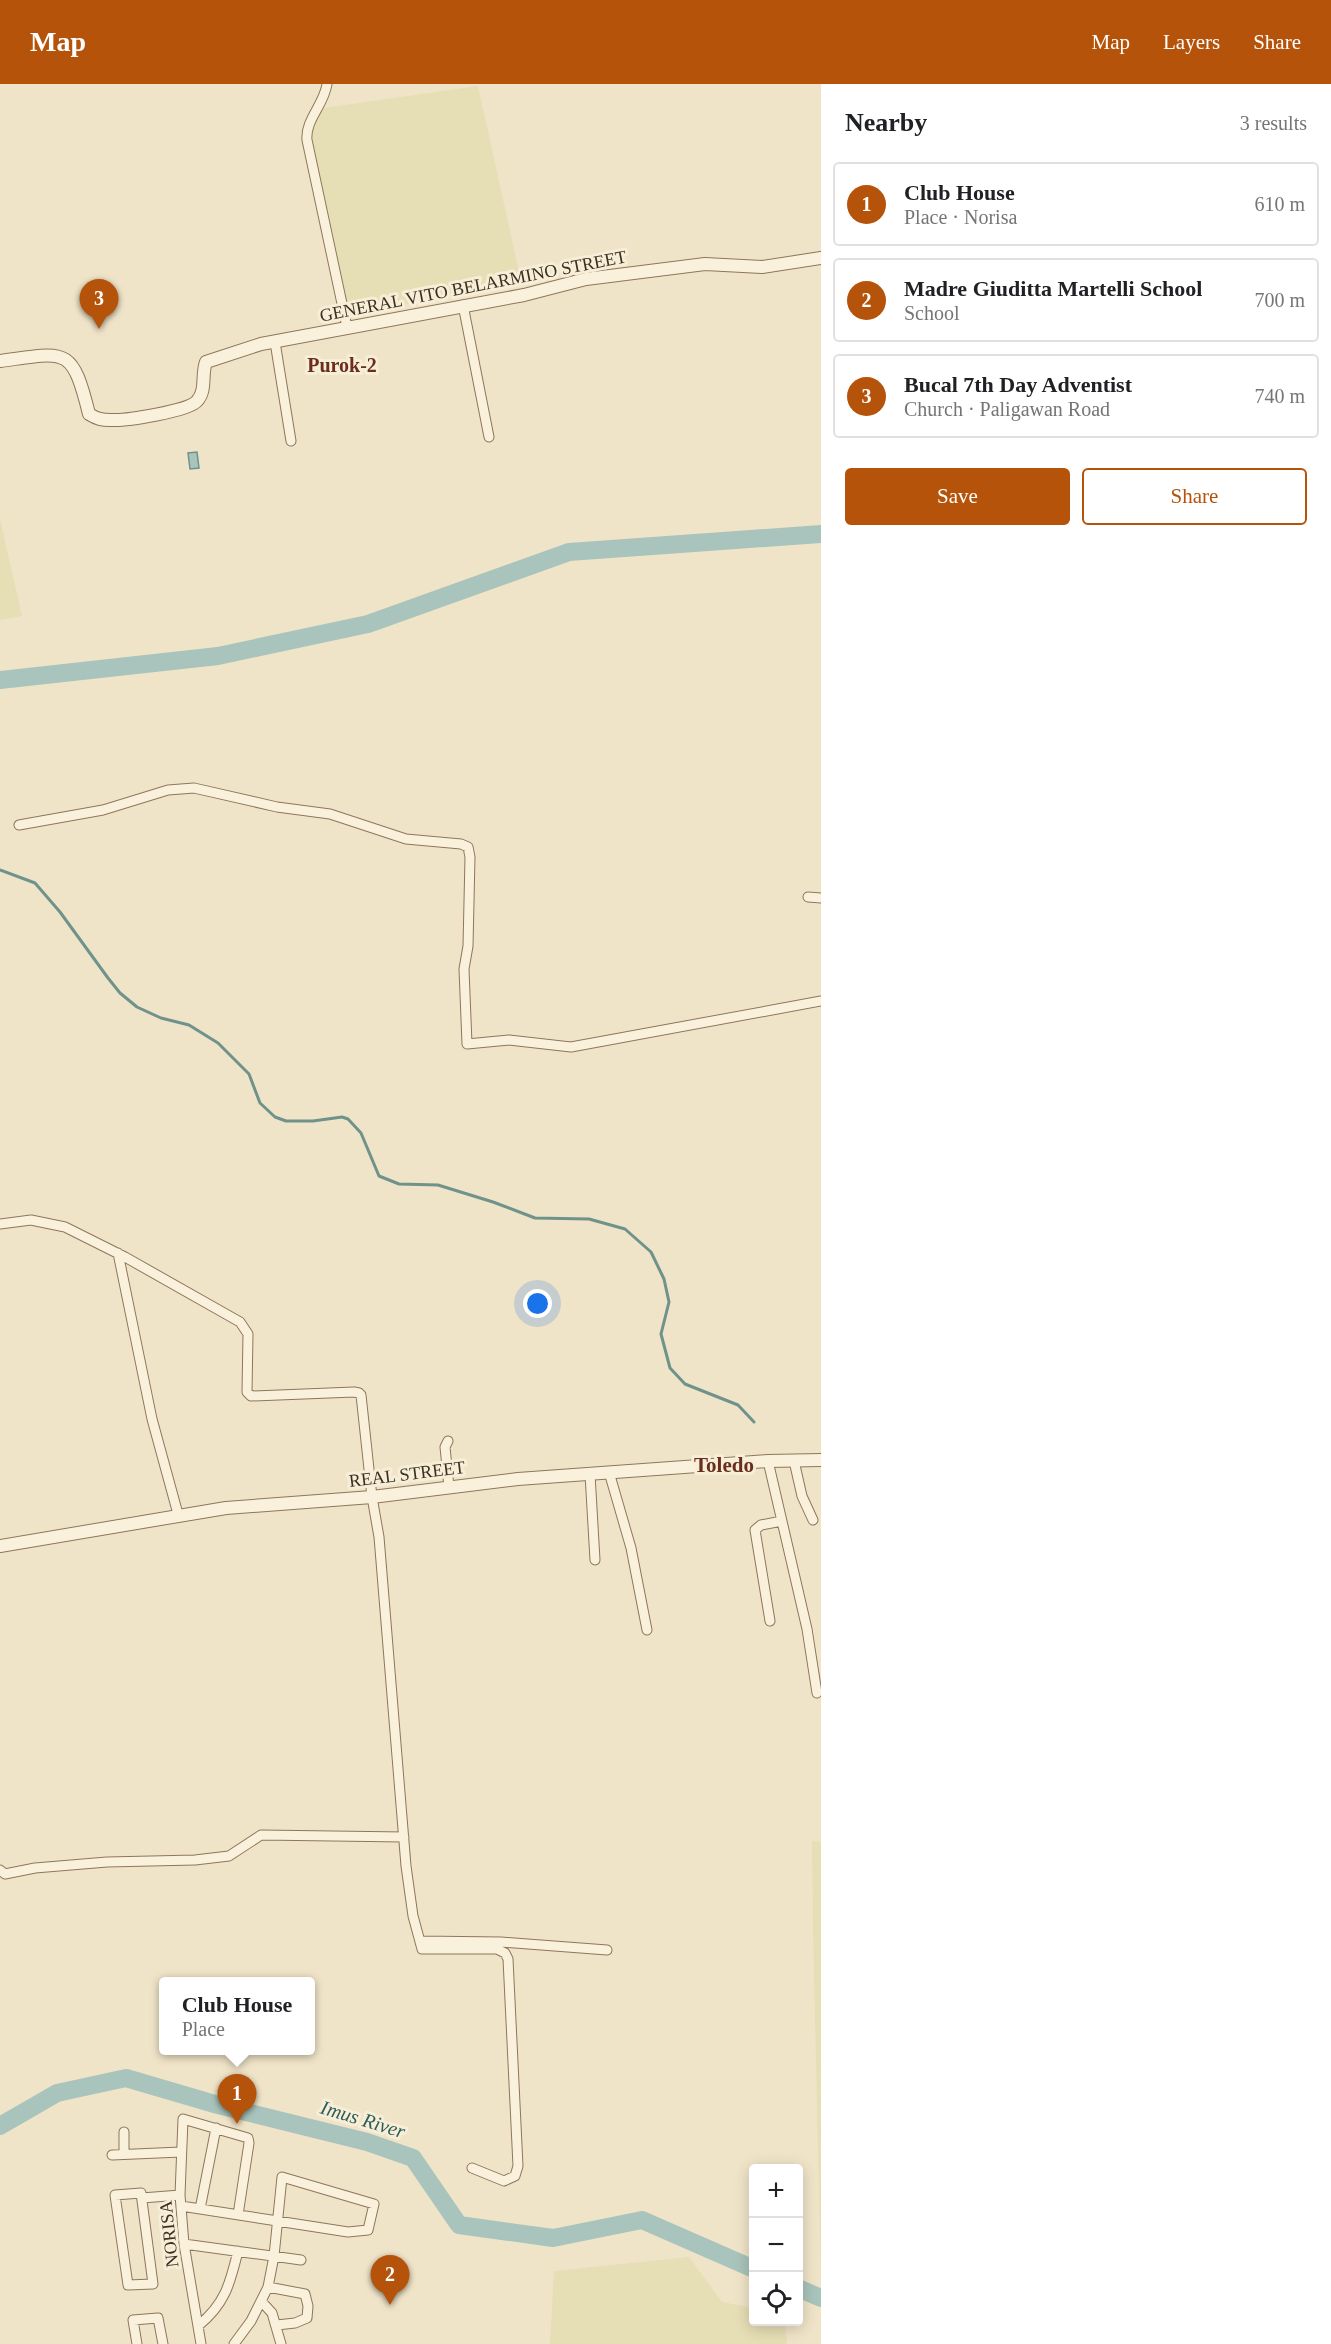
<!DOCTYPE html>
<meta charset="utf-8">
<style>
body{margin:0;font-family:Georgia,serif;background:#f2f2f2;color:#202124}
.controls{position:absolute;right:18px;bottom:18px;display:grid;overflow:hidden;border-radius:6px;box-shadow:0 3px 15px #0003}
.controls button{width:54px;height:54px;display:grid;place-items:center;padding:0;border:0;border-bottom:2px solid #e0e0e0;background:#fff;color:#202124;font:30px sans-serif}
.you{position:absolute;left:538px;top:1220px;width:21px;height:21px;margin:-15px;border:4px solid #fff;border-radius:50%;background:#1a73e8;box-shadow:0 0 0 9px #1a73e833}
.badge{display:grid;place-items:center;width:39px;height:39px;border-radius:50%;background:#b45309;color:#fff;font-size:20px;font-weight:700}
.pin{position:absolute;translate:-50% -50px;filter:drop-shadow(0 2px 3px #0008)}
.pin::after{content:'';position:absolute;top:32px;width:21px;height:18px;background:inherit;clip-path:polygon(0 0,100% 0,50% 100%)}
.popup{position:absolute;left:159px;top:1893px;width:156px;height:78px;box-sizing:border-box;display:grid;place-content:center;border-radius:6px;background:#fff;filter:drop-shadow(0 2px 4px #0005);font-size:20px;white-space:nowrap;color:#757577}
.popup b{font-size:22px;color:#202124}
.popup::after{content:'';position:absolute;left:50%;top:100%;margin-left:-12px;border:12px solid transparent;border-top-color:#fff}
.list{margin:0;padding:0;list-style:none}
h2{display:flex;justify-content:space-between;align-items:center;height:78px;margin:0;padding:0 24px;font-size:26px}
h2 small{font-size:20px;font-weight:400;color:#757577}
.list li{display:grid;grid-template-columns:39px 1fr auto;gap:18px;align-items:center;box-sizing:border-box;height:84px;margin:0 12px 12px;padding:0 12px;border:2px solid #e0e0e0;border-radius:6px}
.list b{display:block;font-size:22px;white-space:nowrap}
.list p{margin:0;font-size:20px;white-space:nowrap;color:#757577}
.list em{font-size:20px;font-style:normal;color:#757577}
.actions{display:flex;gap:12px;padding:18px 24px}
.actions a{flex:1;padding:14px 0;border:2px solid #b45309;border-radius:6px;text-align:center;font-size:21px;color:#b45309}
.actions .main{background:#b45309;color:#fff}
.icon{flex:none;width:33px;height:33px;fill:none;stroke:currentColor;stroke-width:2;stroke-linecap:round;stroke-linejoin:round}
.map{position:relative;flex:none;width:821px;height:2260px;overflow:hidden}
header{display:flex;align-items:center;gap:36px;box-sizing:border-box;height:84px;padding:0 30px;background:#b45309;color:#fff}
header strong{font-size:28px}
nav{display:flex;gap:33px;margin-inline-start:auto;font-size:21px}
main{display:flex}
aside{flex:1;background:#fff}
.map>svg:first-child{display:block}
.farmland{fill:#e6deb5}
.water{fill:#a9c4bc;stroke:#6f938a;stroke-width:1.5}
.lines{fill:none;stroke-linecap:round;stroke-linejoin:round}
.stream{stroke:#6f938a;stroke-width:3}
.river{stroke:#a9c4bc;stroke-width:18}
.minor-casing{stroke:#8d765c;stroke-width:11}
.tertiary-casing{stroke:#8d765c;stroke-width:14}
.minor{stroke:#faf1dc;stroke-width:9}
.tertiary{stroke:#faf1dc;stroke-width:12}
.labels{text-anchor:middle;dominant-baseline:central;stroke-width:6;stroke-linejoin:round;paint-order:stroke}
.street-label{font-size:18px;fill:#3d2e20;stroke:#f7eed8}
.neighbourhood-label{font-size:20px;font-weight:bold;fill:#6b2e1e;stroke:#f7eed8}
.water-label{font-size:20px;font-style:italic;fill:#2f5d5a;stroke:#f7eed8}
.quarter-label{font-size:21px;font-weight:bold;fill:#6b2e1e;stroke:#f7eed8}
</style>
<header>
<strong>Map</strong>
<nav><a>Map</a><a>Layers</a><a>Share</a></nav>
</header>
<main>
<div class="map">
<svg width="821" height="2260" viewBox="0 0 821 2260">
<rect width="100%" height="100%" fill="#f0e4c8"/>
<path class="farmland" d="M478,2l43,195 -176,36 -24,-103 -10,-88 12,-18z
M0,435l22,97 -22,4z
M812,1757l9,1v443l-8,-358z
M689,2173l33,45 31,6 1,14h31l2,22h-237l4,-73z"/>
<path class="water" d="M197,368l2,16 -9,1 -2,-16z"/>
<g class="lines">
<path class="stream" d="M0,786l35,13 25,29 48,66 12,15 17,14 24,11 28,7 29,18 31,31 11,29 15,14 11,4h27l29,-4 6,2 13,14 18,43 20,8 39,1 55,17 42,16 54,1 36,10 26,23 13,27 5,23 -8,32 9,34 15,16 53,21 16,17"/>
<path class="river" d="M0,596l218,-24 150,-32 201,-72 252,-18
M0,2042l57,-33 69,-15 92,27 149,37 46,16 46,67 94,13 89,-18 112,49
M798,2204l23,10"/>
<g class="minor-casing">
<path id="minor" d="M327,0c-3,21 -22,36 -20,56l40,187
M463,221l26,132
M275,258l16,99
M19,741l84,-15 65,-20 26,-2 83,19 53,7 76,25 55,5 7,3 2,10 -2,89 -4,23 3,75 42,-4 62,7 250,-46
M808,813l13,1
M0,1140l31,-4 34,7 60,30 115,65 8,12 -1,58 4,4 103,-4 5,1 2,2 11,102 7,40 27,329 7,50 9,33h75l8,4 3,6 10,207 -3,10 -11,5 -32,-13
M118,1169l34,166 26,95
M448,1357l-3,6 4,40
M768,1377l39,168 10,64
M794,1377l8,35 11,24
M609,1388l22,76 16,82
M590,1390l5,86
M770,1537l-15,-91 6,-5 21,-4
M0,1786l5,4 30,-6 72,-6 88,-2 34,-4 32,-21 143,2
M421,1857l80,1 106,8
M124,2048v22
M112,2071l69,-3
M141,2109l12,91 -25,1 -13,-90z
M142,2114l38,-3
M181,2122l167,26 20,-2 6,-26 -92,-27 -8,79 -6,31 -17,34 -17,23
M200,2125l16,-81
M184,2160l117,16
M268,2203l37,7 3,12 -1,12 -12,5 -18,2
M262,2218l10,11 9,31
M198,2242c27,-22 32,-42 40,-75
M137,2260l-4,-24 25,-2 5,26
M201,2260l-17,-100 -4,-49 3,-76 65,19 1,5 -11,72"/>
</g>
<g class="tertiary-casing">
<path id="tertiary" d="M0,277c66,-9 72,-16 89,53 8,5 13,6 22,6 14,1 78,-9 86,-19 10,-11 4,-26 9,-39l55,-18 263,-49 62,-16 119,-15 57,3 59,-9
M0,1462l226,-38 146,-11 146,-18 250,-18 53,-1"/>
</g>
<use href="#minor" class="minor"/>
<use href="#tertiary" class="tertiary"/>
</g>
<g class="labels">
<g class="street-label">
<text transform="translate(473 202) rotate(-11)">GENERAL VITO BELARMINO STREET</text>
<text transform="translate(407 1390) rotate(-7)">REAL STREET</text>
<text transform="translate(169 2150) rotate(-96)">NORISA</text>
</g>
<g class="neighbourhood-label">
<text x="342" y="281">Purok-2</text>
</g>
<g class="water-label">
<text transform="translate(363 2035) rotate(17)">Imus River</text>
</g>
<g class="quarter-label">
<text x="724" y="1381">Toledo</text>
</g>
</g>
</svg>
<div class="controls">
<button>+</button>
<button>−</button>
<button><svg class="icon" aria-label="locate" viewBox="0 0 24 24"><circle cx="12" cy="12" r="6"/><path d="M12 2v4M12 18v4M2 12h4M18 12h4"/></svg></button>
</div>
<div class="you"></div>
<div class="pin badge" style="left:237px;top:2040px">1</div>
<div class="popup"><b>Club House</b>Place</div>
<div class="pin badge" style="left:390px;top:2221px">2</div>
<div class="pin badge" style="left:99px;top:245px">3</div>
</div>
<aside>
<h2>Nearby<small>3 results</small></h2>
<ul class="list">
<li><span class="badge">1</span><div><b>Club House</b><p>Place · Norisa</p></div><em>610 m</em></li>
<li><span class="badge">2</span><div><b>Madre Giuditta Martelli School</b><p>School</p></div><em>700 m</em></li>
<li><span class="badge">3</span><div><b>Bucal 7th Day Adventist</b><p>Church · Paligawan Road</p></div><em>740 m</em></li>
</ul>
<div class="actions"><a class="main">Save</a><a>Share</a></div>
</aside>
</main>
